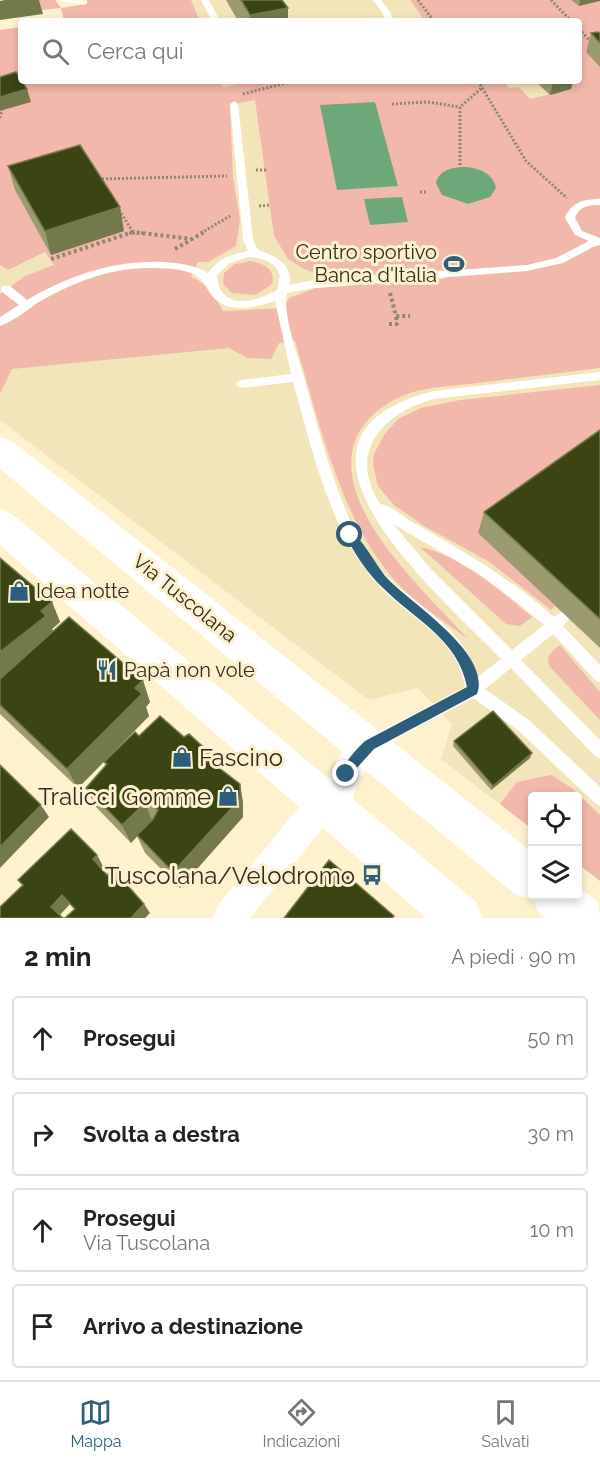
<!DOCTYPE html>
<html lang="it">
<meta charset="utf-8">
<style>
body{margin:0;font-family:Raleway,sans-serif;background:#f6f6f6;color:#222}
.controls{position:absolute;right:18px;bottom:18px;display:grid;overflow:hidden;border-radius:6px;box-shadow:0 3px 9px #0003}
.controls button{width:54px;height:54px;display:grid;place-items:center;padding:0;border:0;border-bottom:2px solid #e0e0e0;background:#fff;color:#222;font:30px sans-serif}
.stop{position:absolute;width:18px;height:18px;margin:-14px;border:4px solid #2d5e7c;border-radius:50%;background:#fff}
.stop.end{background:#2d5e7c;border-color:#fff;box-shadow:0 2px 6px #0008}
.list{margin:0;padding:0;list-style:none}
h2{display:flex;justify-content:space-between;align-items:center;height:78px;margin:0;padding:0 24px;font-size:26px}
h2 small{font-size:20px;font-weight:400;color:#767676}
.list li{display:grid;grid-template-columns:39px 1fr auto;gap:18px;align-items:center;box-sizing:border-box;height:84px;margin:0 12px 12px;padding:0 12px;border:2px solid #e0e0e0;border-radius:6px}
.list b{display:block;font-size:22px;white-space:nowrap}
.list p{margin:0;font-size:20px;white-space:nowrap;color:#767676}
.list em{font-size:20px;font-style:normal;color:#767676}
.icon{flex:none;width:33px;height:33px;fill:none;stroke:currentColor;stroke-width:2;stroke-linecap:round;stroke-linejoin:round}
.map{position:relative;flex:none;width:600px;height:918px;overflow:hidden}
.search{position:absolute;background:#fff;box-shadow:0 3px 9px #0003;left:18px;right:18px;top:18px;height:66px;display:flex;align-items:center;gap:15px;box-sizing:border-box;padding:0 21px;border-radius:6px;color:#767676;font-size:22px}
.sheet{height:462px;background:#fff}
nav{display:flex;justify-content:space-around;align-items:center;box-sizing:border-box;height:84px;border-top:2px solid #e0e0e0;background:#fff;font-size:16px;color:#767676}
nav a{display:grid;justify-items:center;gap:3px}
nav .on{color:#2d5e7c}
.map>svg:first-child{display:block}
.built{fill:#f3e5ba}
.green{fill:#f2b8ab;fill-rule:evenodd}
.water{fill:#6da87a}
.lines{fill:none;stroke-linecap:round;stroke-linejoin:round}
.path-far1{stroke:#8f8770;stroke-width:3;stroke-dasharray:2 2;stroke-linecap:butt}
.path{stroke:#8f8770;stroke-width:4;stroke-dasharray:3 3;stroke-linecap:butt}
.service{fill:#fff;fill-rule:evenodd}
.minor{fill:#fff;fill-rule:evenodd}
.primary{fill:#fff;fill-rule:evenodd}
.wall{fill:#9c9b70}
.shaded-wall{fill:#74794b}
.building{fill:#3a4513;stroke:#74794b;stroke-width:1.5}
.route{fill:#2d5e7c}
.labels{text-anchor:middle;dominant-baseline:central;stroke-width:6;stroke-linejoin:round;paint-order:stroke}
.poi-label{font-size:20px;fill:#312c1f;stroke:#fdf1ce;text-anchor:start}
.street-label{font-size:20px;fill:#312c1f;stroke:#fdf1ce}
.near-poi-label{font-size:24px;fill:#312c1f;stroke:#fdf1ce;text-anchor:end}
</style>
<div class="map">
<svg width="600" height="918" viewBox="0 0 600 918">
<rect width="100%" height="100%" fill="#fdf1ce"/>
<path class="built" d="M191,0h409v881l-22,-17v-68h-46v33l-91,-70 11,-35 -34,-36 -49,12 -369,-280v-336l21,-3h558v-60h-379z"/>
<path class="green" d="M39,0h16l6,8 26,-4v-4h104l9,21h-139l3,-1 -3,-12 -19,2z
M410,0h161l8,6 21,-5v367c-41,5 -81,10 -122,15 -22,3 -46,3 -68,10 -21,7 -41,21 -52,41 -34,69 68,158 110,205 -23,-17 -49,-34 -69,-54 -58,-61 -80,-164 -104,-244l-16,2 -8,16 -24,-1 -18,-10 -217,21 -12,25v-100l25,-18 29,-11 -9,-13 -37,18 -8,-5v-154l30,-9 -30,-11v-61l21,-3v54h200l2,6 30,-6h250l6,7 10,-1 11,12 41,-10 -9,-8h17v-60h-154zM255,100l19,136 14,23 18,11 25,7 111,-7 2,9 -128,9 -27,10 -5,10 -61,3c-7,-13 -18,-30 -32,-34l7,-15h10l28,-16 4,-26 -7,-44 -3,-71z
M250,261c13,2 26,8 22,23l-16,11 -24,-2 -9,-9 1,-11 11,-9z
M600,385v61l-121,87 76,73 -4,4 -63,-49 -64,-35 -30,-21 -16,-19 -5,-21 1,-11 10,-19 14,-16 23,-11 39,-8z
M420,547c41,9 80,43 112,70l-12,9 -14,-2z
M560,645l40,47v28l-50,-53c-5,-11 1,-15 10,-22z
M551,775l21,13 28,27v66l-22,-17v-68h-46v33l-32,-25 17,-22z"/>
<path class="water" d="M375,102l23,84 -61,4 -17,-85z
M467,167c13,2 26,6 29,21l-6,9 -22,7 -26,-9 -6,-12c4,-14 17,-16 31,-16z
M402,197l6,25 -38,3 -6,-26z"/>
<g class="lines">
<path class="path-far1" d="M418,0l16,21
M551,0l20,21
M579,29l12,13
M478,81l48,80 41,37
M243,94l51,-13
M392,104l36,-2 32,5
M0,118l2,-8
M460,165v-58l23,-20
M256,170h10
M98,179l129,-3
M420,192h8
M259,206l11,-1
M119,210l14,22
M129,233h15
M201,233l29,-17"/>
<path class="path" d="M175,249l29,-17
M51,259l82,-27 59,7
M390,293l6,23h14
M389,324h8l-1,-8"/>
<path class="service" d="M58,0h20l9,3 -4,2z
M201,0h8l11,21h-8z
M373,0h8l10,13 1,8h-8l-1,-8z
M234,101l4,3 15,136 5,10c16,6 36,13 31,35l25,-5 213,-15 29,-7 33,-17 -14,-6 -10,-17c6,-16 19,-19 35,-19v6c-11,0 -21,1 -25,13l7,13 18,7v7l-7,2 -30,16 -36,8 -213,17 -27,5c-5,20 11,64 17,84 13,48 26,98 46,143 7,16 16,30 26,44 34,43 85,56 102,113l23,-18c-61,-64 -251,-222 -67,-268l166,-19v8l-166,19c-52,14 -87,53 -54,105 12,1 25,15 36,20 50,29 94,54 138,93l11,-7 5,2 2,4 -9,10 37,39v17l-5,-2 -42,-46 -32,26 79,80v18l-5,-2 -84,-88 -26,21 45,32 70,66v19l-5,-3 -76,-72 -46,-33 -95,50 -5,2 -5,-2 -2,-5 2,-5 97,-51c-6,-42 -41,-61 -71,-87 -14,-12 -26,-26 -36,-41 -34,-52 -48,-118 -65,-177l-52,6 -6,-4 6,-4 50,-6 -16,-73c-18,6 -46,13 -61,-3 -7,-7 -8,-16 -17,-22 -13,-8 -34,-8 -49,-8 -39,0 -76,15 -109,34 -12,8 -25,19 -39,24v-9l19,-12 -17,-13 -1,-3 1,-3h8l17,14c43,-25 87,-40 136,-38 16,1 32,3 45,11 10,-14 23,-19 40,-22l-5,-11 -13,-136zM248,257c14,1 26,4 32,18l-3,15c-22,13 -58,21 -60,-15l13,-12zM393,524l86,50 36,27 29,24 -32,25 -81,-81z"/>
<path class="minor" d="M369,731l10,4 5,10c-7,15 -21,24 -27,40 -6,13 -2,28 -8,42l-11,4 -12,-7 -76,94h-37l4,-12 95,-114 13,-3c8,-24 20,-49 44,-58z"/>
<path class="primary" d="M0,437l12,4 520,411v44h46v-10l20,16 2,16h-54l-8,-6 -4,-12 -18,-5 -516,-426z
M0,509l12,5 464,388 6,16h-56l-426,-373z"/>
</g>
<path class="wall" d="M226,0h56l6,21h-50z
M571,0h29l-21,6z
M591,33h9v34l-14,-15z
M535,81h38l-2,8 -21,6z
M8,166l116,65 -73,24 -36,-65z
M600,430v218l-122,-115 6,-21z
M0,558l52,44 8,20 -8,7 1,2 97,71 -4,5 3,9 -71,72 -78,-74v-35l6,-5 -6,5z
M139,736l45,1 29,19 1,8 26,20 3,19v14l-63,71 -35,-35 -8,-17 -6,7 -35,-36 -10,-19 20,-22 -2,-4z
M454,741l76,17 -39,32 -38,-44z"/>
<path class="shaded-wall" d="M5,0h34l4,14 -43,6v-19z
M580,0h20v1l-21,5z
M288,8v13h-38v-6z
M555,81h18l-2,8 -21,6 3,-13z
M27,89l4,13 -31,9v-14z
M120,207l4,24 -73,24 -6,-24z
M52,602l8,20 -8,7 3,6 -55,44v-27l41,-41z
M143,680l7,22 -4,5 3,9 -71,72 -11,-19 68,-81z
M532,753l-2,5 -39,32 2,-4z
M240,784l3,19v14l-63,71 -7,-16z
M145,803l7,18 -21,22 -9,-18z
M41,805l8,12 -49,51v-21z
M97,855l6,11 -4,4 -6,-11z
M62,895l8,9 -11,12 -8,-9z
M144,904l6,9 -5,5h-14z"/>
<path class="building" d="M241,0h41l6,8 -38,7z
M598,32l2,1v10l-9,-10z
M16,72l11,17 -27,8v-20z
M80,145l40,62 -75,24 -37,-65z
M600,430v189l-116,-107z
M0,558l52,44 -11,9 5,5 -46,36z
M69,617l74,63 -8,8 7,6 -75,75 -67,-64v-26z
M493,711l39,42 -39,33 -39,-45z
M160,716l24,21 5,-3 24,22 -3,5 30,23v15l-67,73 -36,-37 16,-16 5,-9 -7,-7h-6l-23,22 -36,-37 21,-24 -3,-2 31,-30 4,4z
M0,765l41,40 -41,42z
M71,829l26,26 -4,4 14,16 6,-6 31,35 -13,14h-66l10,-9 -13,-14 -11,12 12,11h-63v-11l23,-22 -5,-5z
M329,860l65,56 -2,2h-108z"/>
<path class="route" d="M350,531c11,5 27,36 37,47 23,25 105,75 90,116l-103,55 -28,31 -6,-6c6,-13 15,-24 25,-33l102,-54c-9,-48 -52,-67 -84,-99 -16,-15 -28,-34 -38,-53z"/>
<defs>
<g id="stadium-bare" transform="scale(1.62)"><path d="M0-5a6.5 5 0 1 0 0 10a6.5 5 0 1 0 0-10ZM-3.5-1.8h7v3.6h-7Z" fill="#2d5e7c" stroke="#fdf1ce" stroke-width="2.5" paint-order="stroke"/></g>
<g id="shop-bare" transform="scale(1.62)"><path d="M-5-2.5h2.3a2.7 3.5 0 0 1 5.4 0H5L5.5 6h-11ZM-1.5-2.5h3a1.5 2.3 0 0 0-3 0Z" fill="#2d5e7c" stroke="#fdf1ce" stroke-width="2.5" paint-order="stroke"/></g>
<g id="restaurant-bare" transform="scale(1.62)"><path d="M-5-6h1v4h1v-4h1v4h1v-4h1v5L-1.5 .5V6h-2V.5L-5-1ZM5-6V6H3V1.5H1.5Q1.5-4 5-6Z" fill="#2d5e7c" stroke="#fdf1ce" stroke-width="2.5" paint-order="stroke"/></g>
<g id="bus-bare" transform="scale(1.62)"><path d="M-5-6H5V4H4V6H2V4H-2V6H-4V4H-5ZM-3.5-4V0h7V-4ZM-3.5 1.2v1.5H-2V1.2ZM2 1.2v1.5H3.5V1.2Z" fill="#2d5e7c" stroke="#fdf1ce" stroke-width="2.5" paint-order="stroke"/></g>
</defs>
<g fill-rule="evenodd">
<use href="#stadium-bare" x="454" y="264"/>
<use href="#shop-bare" x="19" y="591"/>
<use href="#restaurant-bare" x="107" y="670"/>
<use href="#shop-bare" x="182" y="757"/>
<use href="#shop-bare" x="228" y="796"/>
<use href="#bus-bare" x="372" y="875"/>
</g>
<g class="labels">
<g class="poi-label">
<text x="437" y="252" text-anchor="end">Centro sportivo<tspan x="437" dy="23">Banca d'Italia</tspan></text>
<text x="36" y="591">Idea notte</text>
<text x="124" y="670">Papà non vole</text>
</g>
<g class="street-label">
<text transform="translate(185 598) rotate(39)">Via Tuscolana</text>
</g>
<g class="near-poi-label">
<text x="199" y="757" text-anchor="start">Fascino</text>
<text x="211" y="796">Tralicci Gomme</text>
<text x="355" y="875">Tuscolana/Velodromo</text>
</g>
</g>
</svg>
<div class="controls">
<button><svg class="icon" aria-label="locate" viewBox="0 0 24 24"><circle cx="12" cy="12" r="6"/><path d="M12 2v4M12 18v4M2 12h4M18 12h4"/></svg></button>
<button><svg class="icon" aria-label="layers" viewBox="0 0 24 24"><path d="M12 4l9 5-9 5-9-5zM3 14l9 5 9-5"/></svg></button>
</div>
<div class="stop" style="left:350px;top:535px"></div>
<div class="stop end" style="left:346px;top:774px"></div>
<div class="search"><svg class="icon" aria-label="search" viewBox="0 0 24 24"><circle cx="10" cy="10" r="6"/><path d="M15 15l6 6"/></svg>Cerca qui</div>
</div>
<section class="sheet">
<h2>2 min<small>A piedi · 90 m</small></h2>
<ul class="list">
<li><svg class="icon" aria-label="ahead" viewBox="0 0 24 24"><path d="M12 20V5M6 11l6-6 6 6"/></svg><div><b>Prosegui</b></div><em>50 m</em></li>
<li><svg class="icon" aria-label="right" viewBox="0 0 24 24"><path d="M7 20v-9h11M14 6l5 5-5 5"/></svg><div><b>Svolta a destra</b></div><em>30 m</em></li>
<li><svg class="icon" aria-label="ahead" viewBox="0 0 24 24"><path d="M12 20V5M6 11l6-6 6 6"/></svg><div><b>Prosegui</b><p>Via Tuscolana</p></div><em>10 m</em></li>
<li><svg class="icon" aria-label="arrive" viewBox="0 0 24 24"><path d="M6 21V4h12l-3 4 3 4H6"/></svg><div><b>Arrivo a destinazione</b></div></li>
</ul>
</section>
<nav>
<a class="on"><svg class="icon" aria-label="map" viewBox="0 0 24 24"><path d="M3 6l6-2 6 2 6-2v14l-6 2-6-2-6 2zM9 4v14M15 6v14"/></svg>Mappa</a>
<a><svg class="icon" aria-label="directions" viewBox="0 0 24 24"><path d="M12 3l9 9-9 9-9-9zM9 14v-3h6M13 9l2 2-2 2"/></svg>Indicazioni</a>
<a><svg class="icon" aria-label="saved" viewBox="0 0 24 24"><path d="M7 4h10v16l-5-4-5 4z"/></svg>Salvati</a>
</nav>
